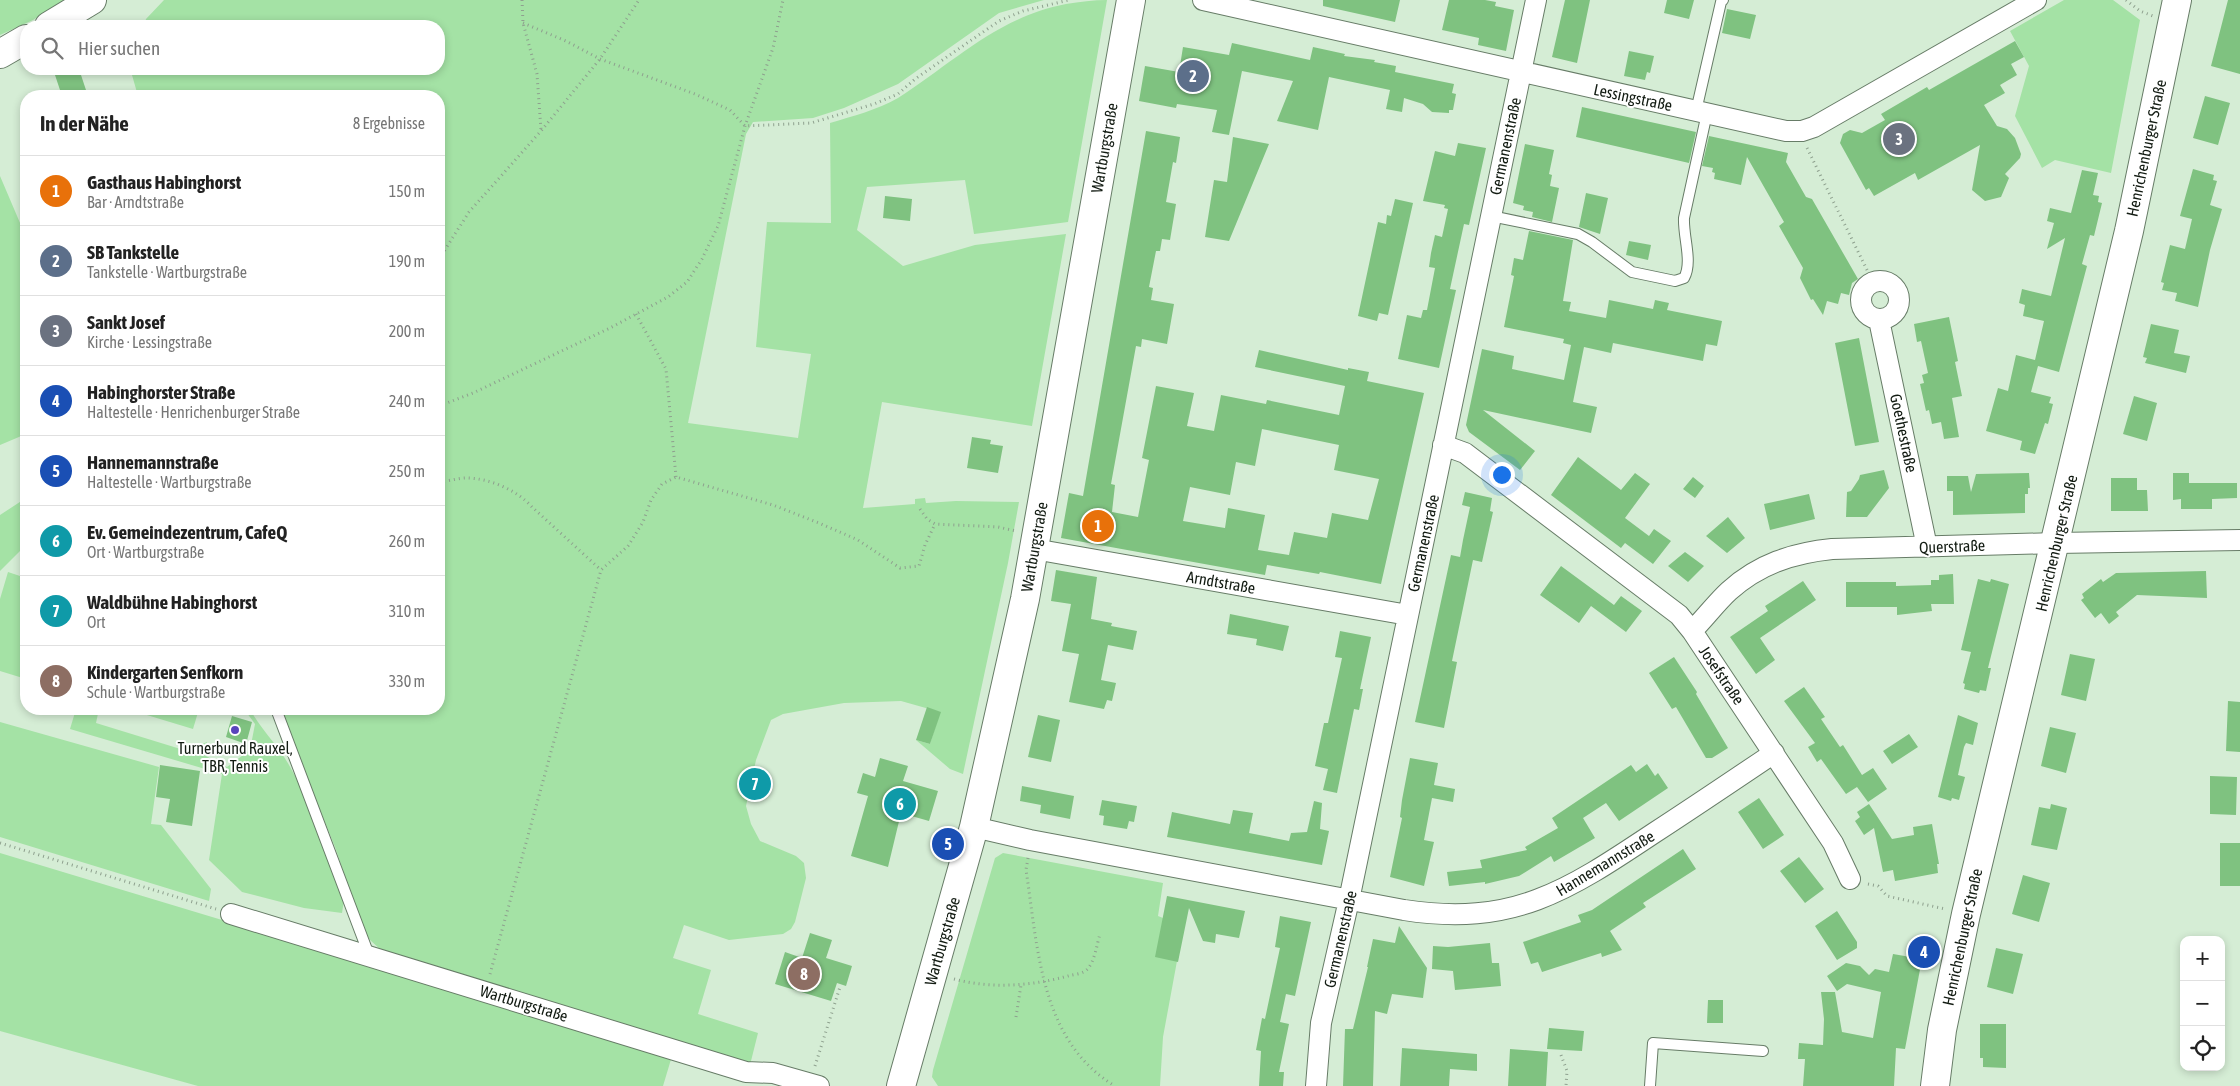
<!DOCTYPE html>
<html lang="de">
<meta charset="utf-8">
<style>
body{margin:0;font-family:"Asap Condensed",sans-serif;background:#f6f6f6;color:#222}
.controls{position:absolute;right:15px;bottom:15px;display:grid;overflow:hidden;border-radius:10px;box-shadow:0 2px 8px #0003}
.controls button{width:45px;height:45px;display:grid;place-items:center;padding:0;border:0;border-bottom:1px solid #e0e0e0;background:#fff;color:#222;font:25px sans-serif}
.you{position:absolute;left:1501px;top:474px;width:18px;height:18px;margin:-12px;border:4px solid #fff;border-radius:50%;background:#1a73e8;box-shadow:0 0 0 8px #1a73e833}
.badge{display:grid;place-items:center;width:32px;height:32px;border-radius:50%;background:#d93025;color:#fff;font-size:16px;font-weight:700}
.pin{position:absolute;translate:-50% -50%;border:2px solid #fff;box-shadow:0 1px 5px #0006}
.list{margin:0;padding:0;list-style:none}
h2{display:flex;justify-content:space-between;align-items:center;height:65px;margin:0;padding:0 20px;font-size:21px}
h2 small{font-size:16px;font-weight:400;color:#767676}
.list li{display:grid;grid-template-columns:32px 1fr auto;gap:15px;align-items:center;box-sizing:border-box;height:70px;padding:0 20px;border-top:1px solid #e0e0e0}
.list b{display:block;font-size:19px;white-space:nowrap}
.list p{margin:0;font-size:16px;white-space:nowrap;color:#767676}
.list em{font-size:16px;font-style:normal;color:#767676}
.icon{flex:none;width:28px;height:28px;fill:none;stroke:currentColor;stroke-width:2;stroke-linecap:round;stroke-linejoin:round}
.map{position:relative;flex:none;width:2240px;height:1086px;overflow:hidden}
.search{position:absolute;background:#fff;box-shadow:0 2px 8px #0003;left:20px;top:20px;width:425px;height:55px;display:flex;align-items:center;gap:12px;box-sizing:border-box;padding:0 18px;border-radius:20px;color:#767676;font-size:19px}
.panel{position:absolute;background:#fff;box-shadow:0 2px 8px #0003;left:20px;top:90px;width:425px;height:625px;border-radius:20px}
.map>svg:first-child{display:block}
.green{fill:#a4e2a5}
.building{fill:#7fc280;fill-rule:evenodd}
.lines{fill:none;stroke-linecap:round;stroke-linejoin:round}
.service-casing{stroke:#677c67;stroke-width:12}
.minor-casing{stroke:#677c67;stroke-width:22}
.secondary-casing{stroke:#677c67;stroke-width:30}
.primary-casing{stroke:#677c67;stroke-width:30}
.path{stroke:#8ea08e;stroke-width:3;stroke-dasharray:1 4;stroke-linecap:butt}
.service{stroke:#fff;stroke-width:10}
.minor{stroke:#fff;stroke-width:20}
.secondary{stroke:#fff;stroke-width:28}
.primary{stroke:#fff;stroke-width:28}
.poi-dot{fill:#5944bc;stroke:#fff;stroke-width:2}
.labels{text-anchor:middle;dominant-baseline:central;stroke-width:4;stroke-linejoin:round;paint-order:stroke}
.street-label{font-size:16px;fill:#121b12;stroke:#fff}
.poi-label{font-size:16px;fill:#121b12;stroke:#fff}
</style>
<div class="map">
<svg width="2240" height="1086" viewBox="0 0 2240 1086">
<rect width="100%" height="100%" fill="#d5edd5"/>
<path class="green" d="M0,0h64l-31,20 -33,15z
M164,0h880l-45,13 -101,71 -54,24 -31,10 -60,4 -7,12 -58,289 110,15 13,-84 -55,-7 11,-125 64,1 -1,-100c23,-7 47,-13 68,-25 56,-36 100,-81 168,-94 14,-2 27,-4 41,-4l-39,222 -94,12 -9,-54 -98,7 -10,43 46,36 72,-21 91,-11 -34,192 -150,-24 -19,106 52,-4v-5l10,-1 1,5 30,-2 63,1 -11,61 -45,211 -13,-5 -34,-29 14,4 10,-32 -39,-11 -57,2 -61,11 -12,6 -15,40 -10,46 5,18 9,17 36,15 8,7 2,15 -11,44 -4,7 -8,5 -54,6 -45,-15 -11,33 38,12 -13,44 60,19 -9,36 -368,-119 -11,-10 -7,-11 -28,-82 -56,-138h160v-613h-301l-6,-21 2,-6h305v-43h-295l2,-7z
M2064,0h49l27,20 -29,153 -56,-13 -13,8 -27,-52 14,-50 -19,-35z
M0,176l26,61v197l-26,11z
M26,498v47l-26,26v-56z
M8,572l18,6v101l-26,-8v-72z
M76,709h23l-3,14 91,28 20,-9 -3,13 23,12 23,-17 5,-26 -11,-15h6c11,21 28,36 39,56 25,42 39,89 55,135l-2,13 -38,-5 -62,-16 -33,-32 13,-86 -152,-45z
M127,709h72l-6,20z
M0,722l159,45 -8,57 10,1 50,64 -2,12 -209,-64z
M0,853l672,203 -9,30h-465l-198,-55z
M1003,853l160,30 -5,33 5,2 14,43 -14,76 -3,49h-222l-6,-9 1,-7 62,-212z"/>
<path class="building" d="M1323,0h77l-5,22 -72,-16z
M1449,0h36l11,2 -1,4 19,4 -8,41 -28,-6 1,-7 -37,-8z
M1565,0h25l-13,63 -25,-6z
M1667,0h27l-5,19 -25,-6z
M2228,0h12v74l-29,-8z
M1727,9l29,6 -6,24 -28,-6z
M2015,41l9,16 -13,7 6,11 -17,10 5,8 -21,12 13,21 10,3 8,9 6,16 -1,4 -15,16 4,4 -8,19 -16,4 -13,-11 8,-45 -62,35 -3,-7 -41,23 -5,-8 -3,2 -26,-47 3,-9 7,-4 12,3 23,-13 -4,-6 46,-27 2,3z
M1232,43l78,17 3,-13 32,7 -1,2 31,4 -1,2 22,4 -1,6 59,12 -2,9 4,1 -3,16h-4v3l-17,-1 -9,-8 -19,-6 -2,14 -16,-3 4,-19 -61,-13 -11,53 -41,-9 16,-40 -51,-10 -13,64 -17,-3 5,-22 -40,-6 -1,4 -37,-7 6,-35 34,6 4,-25 46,8z
M1629,51l25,5 -4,17 -3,-1 -2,8 -21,-4z
M63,69h16l9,27h-26l-8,-24z
M2205,96l25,7 -12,42 -25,-7z
M1582,107l114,25 -7,31 -113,-26z
M1146,131l34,6 -4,26 -3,-1 -7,40 10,2 -6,36 -8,-1 -2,12h-4l-7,36 4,1 -2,12 23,4 -7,40 -25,-5 -1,8 -5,-1 -25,138 4,1 -3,27 26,5 11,-57 -7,-2 14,-72 38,7 -7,33 27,5 7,-36 45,9 1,-4 72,15 6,-29 -90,-19 4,-17 89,20v-2l21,4 -2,9 57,12 -43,191 -61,-12 -1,2 -52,-9 -2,10 -204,-37 8,-45 14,3zM1262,429l77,16 -5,25 45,9 -11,41 -36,-7 -5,25 -33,-6 -5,23 -31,-5 7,-35 -37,-7 -3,20 -42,-7 7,-34 40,8 6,-33 19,4z
M1709,136l79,17 -2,9 20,35 6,2 46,80 -6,4 -3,12 -8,-2 -3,11 -11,-3 -4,14 -10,-16 -2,1 -11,-22 3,-10 -24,-42 5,-4 -37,-65 -6,28 -27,-6 1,-6 -3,-1 1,-4 -11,-2z
M1233,137l36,7 -40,97 -24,-4 9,-57 13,2z
M1458,143l28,5 -17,77 -5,-1 -14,65 6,1 -17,78 -41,-9 9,-44 14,3 2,-8h4l8,-42 -6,-1 2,-14 4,-18 7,2 6,-28 -4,-1 1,-3 -22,-4 12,-50 20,5z
M1525,144l29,6 -5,24 3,1 -2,11 9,2 -7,34 -20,-5 1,-5 -10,-2 1,-4 -11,-3z
M2193,169l21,6 -1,5 4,1 -7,24 12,4 -12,41 -12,57 -23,-6 2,-8 -15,-3 2,-7 -3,-1 9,-37 15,4 7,-30 -12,-3z
M2082,170l16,3 -5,22 6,1 -1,6 4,1 -8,33 -4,-1 -8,29 5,2 -28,106 -21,-6 -7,26 20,5 -2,6 4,1 -5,20 -3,-1 -10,31 -15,-4 2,-9 -36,-10 12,-43 10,3 8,-36 19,5 9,-39 -21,-5 2,-11 -6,-2 3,-14 29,7 14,-58 -18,11 7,-26 -7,-2 3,-13 21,5z
M1586,193l22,5 -8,36 -21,-7z
M885,196l27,3 -2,22 -27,-3z
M1395,199l18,4 -25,112 -9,-2 -2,8 -19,-5 20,-94 8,2 1,-9 4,1z
M1529,231l44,9 -10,61 8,1 -2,9 37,7 3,-18 44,9 2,-9 14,3 -2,7 55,11 -5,25 -11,-2 -3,17 -90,-18 -2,10 -27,-6 -11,55 24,5 -6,26 -108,-23 52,41 -15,19 -51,-38 -3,-7 16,-76 32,7 -2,13 52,11 7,-35 -8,-2 1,-4 -60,-12 10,-51 -3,-1 3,-17 9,2z
M1629,241l22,4 -3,15 -22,-5z
M1949,317l9,44 -3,1 7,34 -10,2 7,39 -15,2 -3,-17 -9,2 -3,-14 -3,1 -6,-27 4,-1 -2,-8 6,-2 -7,-32 -4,1 -3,-18z
M2151,324l28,6 -5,23 16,3 -4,17 -41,-10 2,-5 -4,-1z
M1859,338l20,104 -24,4 -20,-103z
M2134,396l23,7 -10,38 -24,-7z
M972,437l19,3 -1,4 13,2 -5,27 -31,-5z
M1578,457l43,33 14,-17 15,11 -25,34 24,18 5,-7 17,12 -18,23 -28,-21 -4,5 -70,-53z
M1884,470l5,18 -22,29h-21l1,-25 4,-1 8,-12 1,-4z
M2029,473l1,15h-2v6h-3v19l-72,2v-24h-6v-15h21l3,16 5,-18z
M2173,473h16v10h48v15l-25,1v10h-31v-10l-8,1z
M1693,477l11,9 -9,12 -12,-9z
M2111,478h26v12h10l1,21h-37z
M1465,492l27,6 -2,13 3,1 -11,50 -9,-2 -21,101 5,1 -13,66 -29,-6 36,-167 9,2 3,-17 7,-33 -8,-2z
M1809,494l6,25 -45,11 -6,-26z
M1728,517l17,21 -18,15 -21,-17z
M1685,552l19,14 -16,16 -20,-16z
M1561,566l53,39 7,-9 21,15 -16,21 -35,-26 -12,17 -39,-28z
M1056,570l41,7 -6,42 21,4 -1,3 26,5 -4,19 -25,-5 -7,35 15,3 -4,18 -5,-1 -3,9 -35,-7 10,-48 -17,-3 9,-47 -20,-3z
M2206,571l1,27 -70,-3 -21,17 3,4 -10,8 -8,-11 -6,5 -14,-18 3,-2 -2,-4 19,-15 2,3 13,-9z
M1953,574l1,30h-23l1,7 -35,4v-8h-51v-25h50v4l35,-1v-5h8v-5z
M1978,579l12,3 1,-3 18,5 -21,84h3l-5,23 -6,-1 -1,3 -15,-4 1,-5 -2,-1 8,-31 -10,-2z
M1803,581l13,19 -56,38 15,22 -19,14 -26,-37 38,-26 -3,-5z
M1230,614l59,12 -6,25 -27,-6 1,-6 -30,-5z
M1340,631l31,6 -11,52h3l-4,21 -5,-1 -17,84 -14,-3 5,-21 -13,-3 9,-43h4l14,-65 -7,-1z
M2070,654l25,5 -9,42 -25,-6z
M1674,657l23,35 -1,2 32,54 -16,10h-6l-30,-51 -4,2 -23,-36z
M1804,687l21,30 -4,2 19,28 3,-2 19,30 11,-7 14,21 -19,13 -11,-15 -11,7 -25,-35 -4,3 -9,-15 7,-4 -31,-42z
M2228,701l12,1v50l-14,-1z
M927,707l14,5 -11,32 -14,-4z
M1038,715l22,5 -9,42 -23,-5z
M1958,715l20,8 -5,22 -7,-2 -2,4 -6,28 7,2 -6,23 -7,-2 -1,3 -13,-4z
M232,716l20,6 -6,22 -20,-7z
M2050,727l26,6 -10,40 -25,-7z
M1909,734l9,13 -26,17 -9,-13z
M880,758l28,8 -5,15 35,10 -9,30 -28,-8 -13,54 -37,-11 17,-60 -11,-3 6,-20 12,4z
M1410,758l28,5 -4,22 21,4 -2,13 -21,-4 -8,42 10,2 -10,44 -34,-9 12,-59 -2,-1 2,-17z
M1647,764l8,12 3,-3 10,15 -49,33 -13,-18 -23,15 12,20 -41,24 -3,-6 -32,20 -34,8v-2l-36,4 -2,-14 35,-4 -2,-8 47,-10 -2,-3 33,-19 -6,-10 79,-53 5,7z
M160,765l40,6 -8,55 -26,-4 4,-23 -14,-2z
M2210,776l27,1 -1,38 -26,-1z
M1022,786l52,10 -4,23 -30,-6 1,-8 -21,-4z
M1759,798l25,37 -21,14 -25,-37z
M1102,800l35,6 -3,16 -5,-1 -2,8 -24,-4 1,-9 -5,-1z
M1314,801l8,2 -2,26 9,2 -7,34 -155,-28 5,-25 58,12 3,-14 20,3 -4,20 40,8 2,-8 16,-1z
M1869,804l23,35 22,-4 -1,-8 19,-3 7,40h-2l1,9 -43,8 -2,-11 -10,2 -9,-44 -10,7 -9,-14 5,-4 -3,-5z
M2051,804l16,4 -10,42 -26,-5 8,-38 11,2z
M2220,843h20v43h-20z
M1683,849l13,20 -53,34 3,4 -36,24 12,19 -20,7 -1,-4 -59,19 -4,-10 -7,2 -8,-22 58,-20 -3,-7 14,-5z
M1799,857l25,32 -19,14 -25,-32z
M2023,875l27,8 -11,39 -27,-8z
M1167,896l78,15 -6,27 -23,-4 -1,9 -12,-2 -14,-33 -11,54 -23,-5z
M1837,911l20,31v6l-20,12 -22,-34z
M1280,916l31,6 -16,74 -9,-2 -6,28 9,2 -10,48h5l-1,14h-24l2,-35 -5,-1 6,-32 3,1 15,-71 -5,-1z
M1399,926l28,42 -4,30 -31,-4 -5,20 -12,-3 -2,75h-30l2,-57h8l15,-62h-1l6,-28 22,4z
M810,933l22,7 -6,18 26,8 -6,20 -9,-3 -6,18 -56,-17 10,-32 17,6z
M1490,943l2,20h7l2,23 -46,4 -2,-19 -21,-2 1,-23 15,1z
M1996,948l27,6 -10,40 -26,-7z
M1893,954l29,5 -17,90 -9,-1 -2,38h-91l2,-27h-7l1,-16 24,2 1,-26 -3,-27h14l7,40 31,6 8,-46 -34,-8 -10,7 -10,-15 19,-13 14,3 9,9 6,-6 14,3z
M1708,1000h15v23h-16z
M1980,1024h26v44l-23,-1v-9h-3z
M1549,1028l35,3 -2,20 -35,-2z
M1402,1048l75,6v17l-27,-2 -1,17h-49z
M1510,1049l38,3 -2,34h-38z"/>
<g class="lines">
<g class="service-casing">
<path id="service" d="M1696,111l25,-109 2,-2
M1491,216l87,18 14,8 40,30 43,9 9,-3c9,-16 -1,-41 0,-60l23,-105
M276,709l93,246
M1650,1086l3,-43 110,8"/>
</g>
<g class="minor-casing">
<path id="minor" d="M1203,0l583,131h16l12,-4 222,-127
M1861 300a19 19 0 1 1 38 0a19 19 0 1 1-38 0Z
M1879,320l48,227
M1443,445l22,8 214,162 13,16 141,212 17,36
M1034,549l374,66
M1692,631c13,-13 24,-28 37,-40 30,-27 64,-38 103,-42l224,-6 184,-3
M974,827l56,13 374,70c109,17 163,-19 250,-77 40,-26 80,-53 120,-80
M231,914l515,158 27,1 46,13
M1316,1086l5,-63 28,-123 187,-900"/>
</g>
<g class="secondary-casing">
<path id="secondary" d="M49,26l43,-26
M0,54l26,-15
M901,1086l73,-259 51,-228 106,-599"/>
</g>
<g class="primary-casing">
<path id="primary" d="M1935,1086l7,-56 24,-116 163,-683 48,-231"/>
</g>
<path class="path" d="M522,0l1,23 14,51 4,56
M2126,0l14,11 13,5
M523,23l43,18 34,18 95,35 35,16 15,16 66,-3 63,-19 24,-10 17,-15 84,-58 24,-10 46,-11
M1807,148l66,134
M439,259l30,-47 72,-81 59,-72 39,-59
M636,314l30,55 10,108
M439,406l34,-13 137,-65 58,-31 19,-15 15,-23 16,-33 27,-100 28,-78 10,-48
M439,481c9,1 18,-3 27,-3 23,0 51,12 66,29l69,63
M920,509l7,10 8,5 63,3 18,4
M0,843l216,66
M1028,858l-2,12c12,78 14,171 89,216
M1868,884l10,2 9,10 58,13
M490,974l111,-404 27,-24 15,-24 8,-22 11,-16 14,-7 97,28 46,18 39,17 42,28 19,-2 6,-21 10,-21
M954,979c37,10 77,7 114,-3 7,-2 17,-2 21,-9 6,-8 8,-23 11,-33
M1016,1017l5,-32
M1561,1055l6,16 -1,15
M815,1066l25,-79"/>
<use href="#service" class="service"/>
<use href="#minor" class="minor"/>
<use href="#secondary" class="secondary"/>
<use href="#primary" class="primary"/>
</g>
<circle class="poi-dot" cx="235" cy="730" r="5"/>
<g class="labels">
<g class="street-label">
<text transform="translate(1633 97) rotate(12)">Lessingstraße</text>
<text transform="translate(1505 146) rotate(-78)">Germanenstraße</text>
<text transform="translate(1104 148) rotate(-80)">Wartburgstraße</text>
<text transform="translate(2146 148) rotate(-78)">Henrichenburger Straße</text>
<text transform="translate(1904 433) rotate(78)">Goethestraße</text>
<text transform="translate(1423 543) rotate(-78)">Germanenstraße</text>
<text transform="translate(2056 543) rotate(-77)">Henrichenburger Straße</text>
<text transform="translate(1952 546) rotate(-2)">Querstraße</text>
<text transform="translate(1034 547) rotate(-80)">Wartburgstraße</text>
<text transform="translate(1221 582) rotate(10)">Arndtstraße</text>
<text transform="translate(1722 675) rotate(56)">Josefstraße</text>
<text transform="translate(1605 863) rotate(-31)">Hannemannstraße</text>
<text transform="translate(1962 937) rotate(-78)">Henrichenburger Straße</text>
<text transform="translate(1340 939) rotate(-77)">Germanenstraße</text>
<text transform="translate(942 941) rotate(-74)">Wartburgstraße</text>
<text transform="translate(524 1003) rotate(17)">Wartburgstraße</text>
</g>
<g class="poi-label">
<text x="235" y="748">Turnerbund Rauxel,<tspan x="235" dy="18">TBR, Tennis</tspan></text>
</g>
</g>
</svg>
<div class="controls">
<button>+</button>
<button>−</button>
<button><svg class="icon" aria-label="locate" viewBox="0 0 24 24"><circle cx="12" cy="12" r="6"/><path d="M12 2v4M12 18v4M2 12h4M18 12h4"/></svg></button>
</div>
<div class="you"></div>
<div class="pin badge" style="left:1098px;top:526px;background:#e8710a">1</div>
<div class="pin badge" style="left:1193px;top:76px;background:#5c6f8a">2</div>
<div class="pin badge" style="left:1899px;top:139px;background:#6b7280">3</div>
<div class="pin badge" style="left:1924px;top:952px;background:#1a4fb4">4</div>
<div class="pin badge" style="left:948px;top:844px;background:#1a4fb4">5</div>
<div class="pin badge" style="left:900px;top:804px;background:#0f9aa8">6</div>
<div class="pin badge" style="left:755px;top:784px;background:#0f9aa8">7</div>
<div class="pin badge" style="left:804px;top:974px;background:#8d6e63">8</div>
<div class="search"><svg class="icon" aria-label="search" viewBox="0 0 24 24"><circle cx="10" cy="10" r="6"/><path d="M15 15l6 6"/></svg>Hier suchen</div>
<section class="panel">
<h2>In der Nähe<small>8 Ergebnisse</small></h2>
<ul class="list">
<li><span class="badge" style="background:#e8710a">1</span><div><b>Gasthaus Habinghorst</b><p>Bar · Arndtstraße</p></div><em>150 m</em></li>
<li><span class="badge" style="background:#5c6f8a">2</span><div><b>SB Tankstelle</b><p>Tankstelle · Wartburgstraße</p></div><em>190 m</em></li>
<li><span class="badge" style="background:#6b7280">3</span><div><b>Sankt Josef</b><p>Kirche · Lessingstraße</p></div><em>200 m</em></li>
<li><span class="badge" style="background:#1a4fb4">4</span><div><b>Habinghorster Straße</b><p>Haltestelle · Henrichenburger Straße</p></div><em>240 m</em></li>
<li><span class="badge" style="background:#1a4fb4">5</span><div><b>Hannemannstraße</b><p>Haltestelle · Wartburgstraße</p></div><em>250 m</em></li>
<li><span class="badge" style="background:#0f9aa8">6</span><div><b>Ev. Gemeindezentrum, CafeQ</b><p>Ort · Wartburgstraße</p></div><em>260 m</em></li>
<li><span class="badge" style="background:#0f9aa8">7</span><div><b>Waldbühne Habinghorst</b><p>Ort</p></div><em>310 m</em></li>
<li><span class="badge" style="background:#8d6e63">8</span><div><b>Kindergarten Senfkorn</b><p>Schule · Wartburgstraße</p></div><em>330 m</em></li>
</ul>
</section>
</div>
